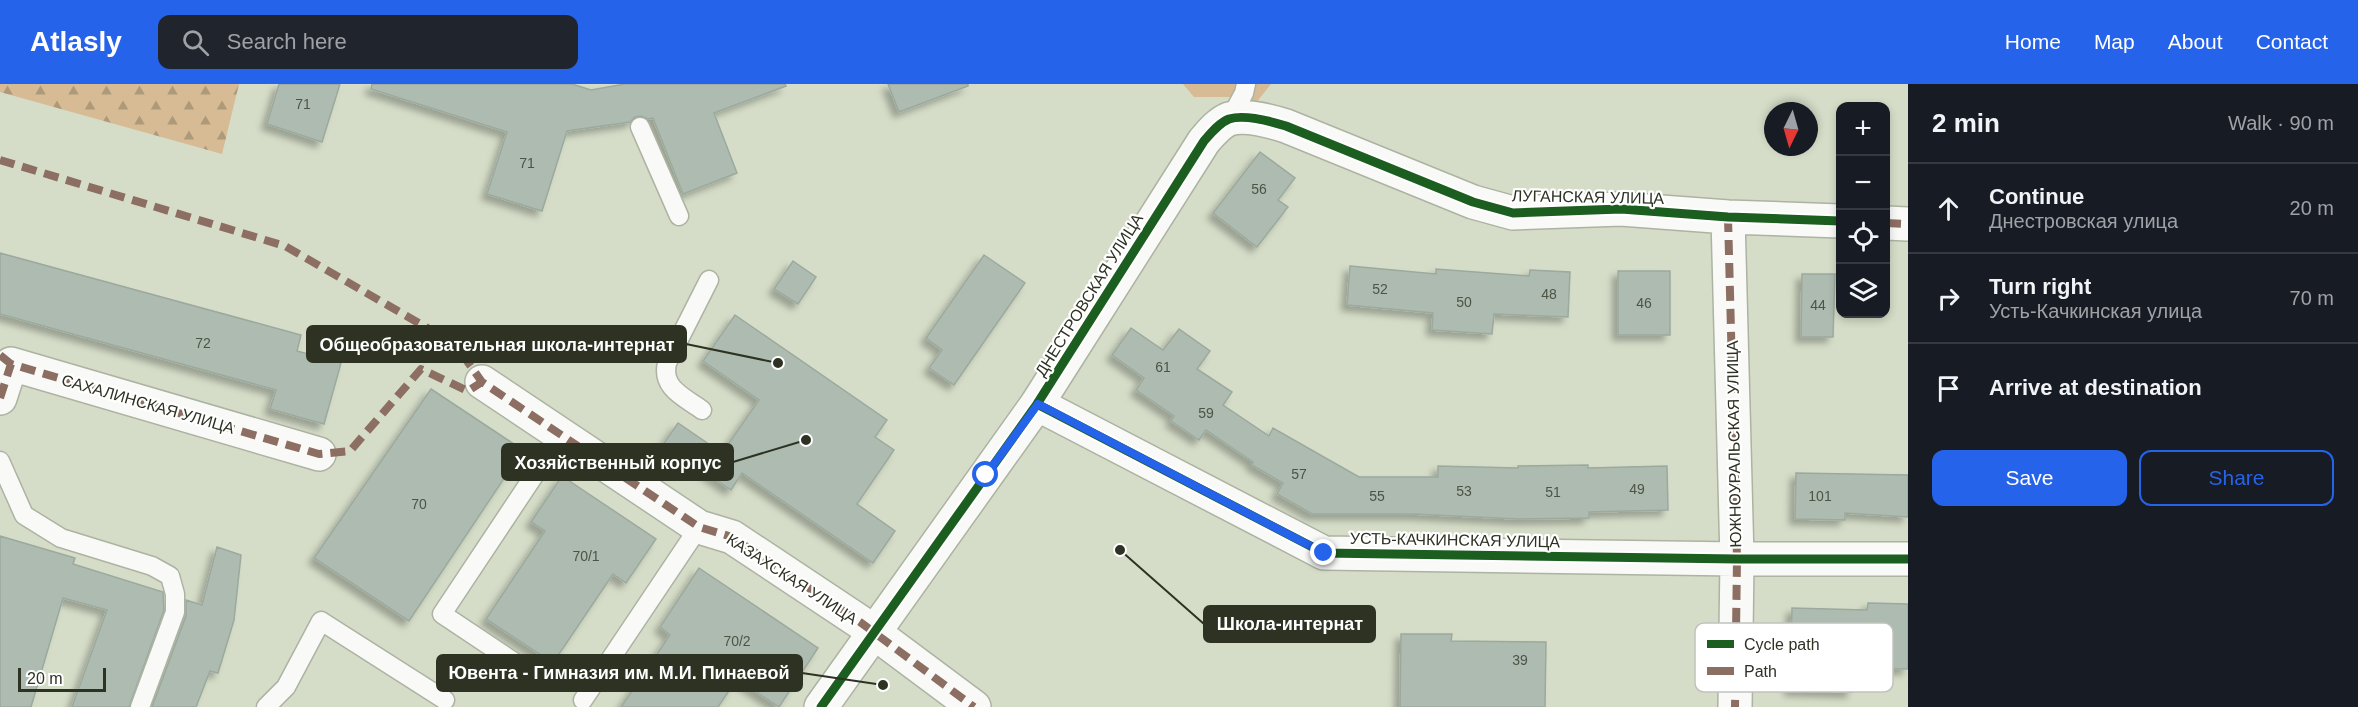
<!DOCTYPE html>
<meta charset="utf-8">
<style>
body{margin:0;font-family:Arial,sans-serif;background:#20242c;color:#f1f3f6}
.controls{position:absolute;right:18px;top:18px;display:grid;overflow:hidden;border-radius:12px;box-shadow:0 3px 9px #0003}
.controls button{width:54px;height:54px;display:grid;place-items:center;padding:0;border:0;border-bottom:2px solid #363941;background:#171b24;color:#f1f3f6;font:30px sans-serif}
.compass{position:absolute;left:1764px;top:18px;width:54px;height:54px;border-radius:50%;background:#171b24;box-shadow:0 3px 9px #0003;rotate:185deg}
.scale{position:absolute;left:18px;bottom:15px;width:88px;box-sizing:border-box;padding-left:6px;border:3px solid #2d3223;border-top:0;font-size:16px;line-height:21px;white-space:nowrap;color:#2d3223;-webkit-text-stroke:4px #fff;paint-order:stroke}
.stop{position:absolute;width:18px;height:18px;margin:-14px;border:4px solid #2563eb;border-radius:50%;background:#fff}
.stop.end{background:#2563eb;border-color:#fff;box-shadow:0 2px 6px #0008}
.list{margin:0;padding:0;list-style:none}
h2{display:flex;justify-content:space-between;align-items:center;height:78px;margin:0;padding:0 24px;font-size:26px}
h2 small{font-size:20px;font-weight:400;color:#9ea1a6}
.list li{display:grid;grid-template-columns:39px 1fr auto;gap:18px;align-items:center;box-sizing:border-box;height:90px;padding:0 24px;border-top:2px solid #363941}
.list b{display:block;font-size:22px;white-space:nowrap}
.list p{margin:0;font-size:20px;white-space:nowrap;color:#9ea1a6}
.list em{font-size:20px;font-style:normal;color:#9ea1a6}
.actions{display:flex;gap:12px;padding:18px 24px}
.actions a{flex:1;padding:14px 0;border:2px solid #2563eb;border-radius:12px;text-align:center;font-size:21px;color:#2563eb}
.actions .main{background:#2563eb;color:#fff}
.icon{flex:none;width:33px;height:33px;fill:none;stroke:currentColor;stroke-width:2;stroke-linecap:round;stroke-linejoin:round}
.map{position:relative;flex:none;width:1908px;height:623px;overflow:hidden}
header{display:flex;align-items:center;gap:36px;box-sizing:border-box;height:84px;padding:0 30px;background:#2563eb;color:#fff}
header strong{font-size:28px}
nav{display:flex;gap:33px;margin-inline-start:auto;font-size:21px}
.search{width:420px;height:54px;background:#20242c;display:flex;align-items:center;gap:15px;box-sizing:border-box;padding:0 21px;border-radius:12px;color:#9ea1a6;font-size:22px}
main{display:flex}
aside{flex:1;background:#171b24}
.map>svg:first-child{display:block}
.forest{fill:url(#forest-firs)}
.pitch{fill:#d6bb95}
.building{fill:#aebbb0;stroke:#9ca99e;stroke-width:1.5;filter:url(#shadow)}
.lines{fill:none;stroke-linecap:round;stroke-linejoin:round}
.lane-casing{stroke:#acb3a2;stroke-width:21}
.street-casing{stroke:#acb3a2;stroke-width:36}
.lane{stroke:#f9faf7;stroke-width:18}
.street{stroke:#f9faf7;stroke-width:33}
.quiet{stroke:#8d6e63;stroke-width:8;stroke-dasharray:15 8;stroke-linecap:butt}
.cycleway-casing{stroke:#fff;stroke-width:13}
.cycleway{stroke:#1b5e20;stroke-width:9}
.route{stroke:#2563eb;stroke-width:8}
.labels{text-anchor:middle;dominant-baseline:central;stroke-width:4.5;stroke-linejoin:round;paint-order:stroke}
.number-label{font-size:14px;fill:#4d5446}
.street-label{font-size:16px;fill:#2d3223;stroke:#fff}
.key{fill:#fff;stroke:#c0c2bd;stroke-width:1.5}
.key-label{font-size:16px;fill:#2d3223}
.leader{fill:none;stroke:#2d3223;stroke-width:2}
.callout-dot{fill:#2d3223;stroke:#fff;stroke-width:2}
.callout{fill:#2d3223;stroke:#2d3223;stroke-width:2}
.callout-label{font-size:18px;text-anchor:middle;font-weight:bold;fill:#fff}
</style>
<header>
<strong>Atlasly</strong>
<div class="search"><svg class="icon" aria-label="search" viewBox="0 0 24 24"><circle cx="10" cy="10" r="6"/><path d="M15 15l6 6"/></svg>Search here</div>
<nav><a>Home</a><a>Map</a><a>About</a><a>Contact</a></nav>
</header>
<main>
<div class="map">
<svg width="1908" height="623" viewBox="0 0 1908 623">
<defs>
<pattern id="forest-firs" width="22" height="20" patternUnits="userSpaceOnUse" patternTransform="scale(1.5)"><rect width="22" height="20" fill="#d6bb95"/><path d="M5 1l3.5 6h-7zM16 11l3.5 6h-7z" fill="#ae9979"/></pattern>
<filter id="shadow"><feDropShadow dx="-5.5" dy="5.5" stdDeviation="3" flood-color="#0004"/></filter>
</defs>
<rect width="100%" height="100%" fill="#d5ddc8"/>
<path class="forest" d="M0,0h239l-17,70 -222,-62z"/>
<path class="pitch" d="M1183,0h88l-15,19 -7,-6h-55z"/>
<path class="building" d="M279,0h61l-18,58 -55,-18z
M372,0h200l19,6 34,-6h160l1,2 -72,27 23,60 -54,21 -30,-76 -5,1 -7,-3 -6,1 -5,5 -63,9 -25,80 -55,-17 20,-62 -136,-43z
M888,0h80v2l-69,26z
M1260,68l35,26 -17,22 10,7 -31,40 -44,-34z
M0,169l301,82 -4,16 44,12 -17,61 -54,-15 6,-19 -276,-76z
M984,171l41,28 -71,102 -25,-17 13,-18 -16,-12z
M793,177l23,16 -18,27 -24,-15z
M1350,182l86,8v-5l93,7 1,-6 40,2 -2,45 -74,-3 -2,20 -60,-4 1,-17 -86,-8z
M1618,187h52v64h-52z
M1802,190h33l-2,63h-32z
M735,231l152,105 -12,17 19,13 -37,54 38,27 -22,32 -131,-90 -11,17 -67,-47 14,-20 44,30 37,-53 -56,-39z
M1131,244l32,22 16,-21 31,22 -13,18 35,23 -9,13 46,31 4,-8 86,49h79v-11l80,2v-2l70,-1v3l79,-2 1,44 -79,2v6l-70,1 -107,-5h-100l-35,-20 6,-11 -31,-18 1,-3 -47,-32 -7,10 -28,-19 3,-5 -38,-26 8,-12 -32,-23z
M431,305l92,61 -114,171 -95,-63z
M1796,389l112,2v42l-63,-4v7l-50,-1z
M562,392l94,63 -30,44 -13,-9 -60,89 -67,-44 59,-88 -14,-9z
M0,452l75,22 -2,6 90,28 1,18 -35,97h-57l35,-97 -44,-12 -32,109h-31z
M217,463l24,8 -7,65 -16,53 -8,-2 -14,36h-44l34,-91v-16l16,5z
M699,484l119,80 -39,59 -42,-28 -19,28h-97l49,-72 -10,-8z
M1868,519l40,1v65l-55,-1 -1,24 -62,-2 2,-82 75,2z
M1401,550h51l-1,7 95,1 -1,65h-145z"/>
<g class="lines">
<g class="lane-casing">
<path id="lane" d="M1230,35l14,-26 2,-9
M640,43l39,89
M702,326c-18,-13 -41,-22 -35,-47l42,-83
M0,377l24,54 37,23 91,28 18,10 5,18v18l-35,95
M520,582l-78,-52 119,-179
M583,616l116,-173
M266,623l20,-20 35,-66 124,79"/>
</g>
<g class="street-casing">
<path id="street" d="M1728,133l9,342 -2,148
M1886,139l22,1
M482,298l217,145 33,10 128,85 114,85
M0,314l11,-34 308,90
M1037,320l287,149 413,6h171
M821,623l216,-303 167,-263c7,-8 15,-18 25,-22 16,-5 41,2 57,7l187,76 40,11 108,-4 107,8 112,4"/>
</g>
<use href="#lane" class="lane"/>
<use href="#street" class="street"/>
<path class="quiet" d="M0,76l285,86 170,98 27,38 217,145 33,10 128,85 114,85
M1728,133l9,342 -2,148
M1886,139l22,1
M0,271l11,9
M0,314l11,-34 308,90 31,-3 71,-82 47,22 14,-9"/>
<g class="cycleway-casing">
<path id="cycleway" d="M1037,320l287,149 413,6h171
M821,623l216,-303 167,-263c7,-8 15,-18 25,-22 16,-5 41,2 57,7l187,76 40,11 108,-4 107,8 112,4"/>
</g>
<use href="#cycleway" class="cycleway"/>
</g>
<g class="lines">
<path class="route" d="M986,391l52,-71 286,149"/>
</g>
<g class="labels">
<g class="number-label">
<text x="303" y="20">71</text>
<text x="527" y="79">71</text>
<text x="1259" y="105">56</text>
<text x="1380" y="205">52</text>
<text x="1549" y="210">48</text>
<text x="1464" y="218">50</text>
<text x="1644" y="219">46</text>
<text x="1818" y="221">44</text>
<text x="203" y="259">72</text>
<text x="1163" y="283">61</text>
<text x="1206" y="329">59</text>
<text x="1299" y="390">57</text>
<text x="1637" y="405">49</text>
<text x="1464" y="407">53</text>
<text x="1553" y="408">51</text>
<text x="1377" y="412">55</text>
<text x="1820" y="412">101</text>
<text x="419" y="420">70</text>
<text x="586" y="472">70/1</text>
<text x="737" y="557">70/2</text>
<text x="1520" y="576">39</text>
</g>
<g class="street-label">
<text transform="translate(1588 113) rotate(1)">ЛУГАНСКАЯ УЛИЦА</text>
<text transform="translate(1089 211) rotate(-58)">ДНЕСТРОВСКАЯ УЛИЦА</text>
<text transform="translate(148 320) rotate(16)">САХАЛИНСКАЯ УЛИЦА</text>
<text transform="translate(1734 360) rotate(-91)">ЮЖНОУРАЛЬСКАЯ УЛИЦА</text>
<text transform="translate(1455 456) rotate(1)">УСТЬ-КАЧКИНСКАЯ УЛИЦА</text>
<text transform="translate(792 495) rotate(33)">КАЗАХСКАЯ УЛИЦА</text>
</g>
</g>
<rect x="1695" y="539" width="198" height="69" rx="9" class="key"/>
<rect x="1707" y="556" width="27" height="8" fill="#1b5e20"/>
<rect x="1707" y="583" width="27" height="8" fill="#8d6e63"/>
<g class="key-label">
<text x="1744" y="566">Cycle path</text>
<text x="1744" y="593">Path</text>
</g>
<path class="leader" d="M778 279L686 260M806 356L733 378M1120 466L1204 540M883 601L802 589"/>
<g class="callout-dot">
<circle cx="778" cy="279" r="6"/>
<circle cx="806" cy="356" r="6"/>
<circle cx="1120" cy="466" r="6"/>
<circle cx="883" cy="601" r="6"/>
</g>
<g class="callout">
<rect x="307" y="242" width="379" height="36" rx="6"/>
<rect x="502" y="360" width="231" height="36" rx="6"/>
<rect x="1204" y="522" width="171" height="36" rx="6"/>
<rect x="437" y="571" width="365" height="36" rx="6"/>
</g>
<g class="callout-label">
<text x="497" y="267">Общеобразовательная школа-интернат</text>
<text x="618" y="385">Хозяйственный корпус</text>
<text x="1290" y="546">Школа-интернат</text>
<text x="619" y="595">Ювента - Гимназия им. М.И. Пинаевой</text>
</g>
</svg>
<div class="controls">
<button>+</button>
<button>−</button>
<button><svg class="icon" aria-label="locate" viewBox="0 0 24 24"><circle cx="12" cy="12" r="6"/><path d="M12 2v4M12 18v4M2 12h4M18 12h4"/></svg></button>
<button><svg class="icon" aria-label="layers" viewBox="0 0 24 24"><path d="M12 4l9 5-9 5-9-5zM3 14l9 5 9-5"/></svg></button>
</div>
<svg class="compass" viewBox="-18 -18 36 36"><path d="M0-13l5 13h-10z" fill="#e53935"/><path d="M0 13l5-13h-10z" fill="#9ea1a6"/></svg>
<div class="scale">20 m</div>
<div class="stop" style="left:986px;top:391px"></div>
<div class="stop end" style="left:1324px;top:469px"></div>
</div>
<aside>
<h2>2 min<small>Walk · 90 m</small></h2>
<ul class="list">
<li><svg class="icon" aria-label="ahead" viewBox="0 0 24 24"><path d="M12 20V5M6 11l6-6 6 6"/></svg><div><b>Continue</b><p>Днестровская улица</p></div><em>20 m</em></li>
<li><svg class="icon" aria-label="right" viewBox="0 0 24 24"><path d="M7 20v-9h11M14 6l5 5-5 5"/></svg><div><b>Turn right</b><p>Усть-Качкинская улица</p></div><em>70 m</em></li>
<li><svg class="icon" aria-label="arrive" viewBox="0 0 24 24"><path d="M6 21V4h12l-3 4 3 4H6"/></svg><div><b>Arrive at destination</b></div></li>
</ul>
<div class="actions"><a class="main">Save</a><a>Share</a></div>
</aside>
</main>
